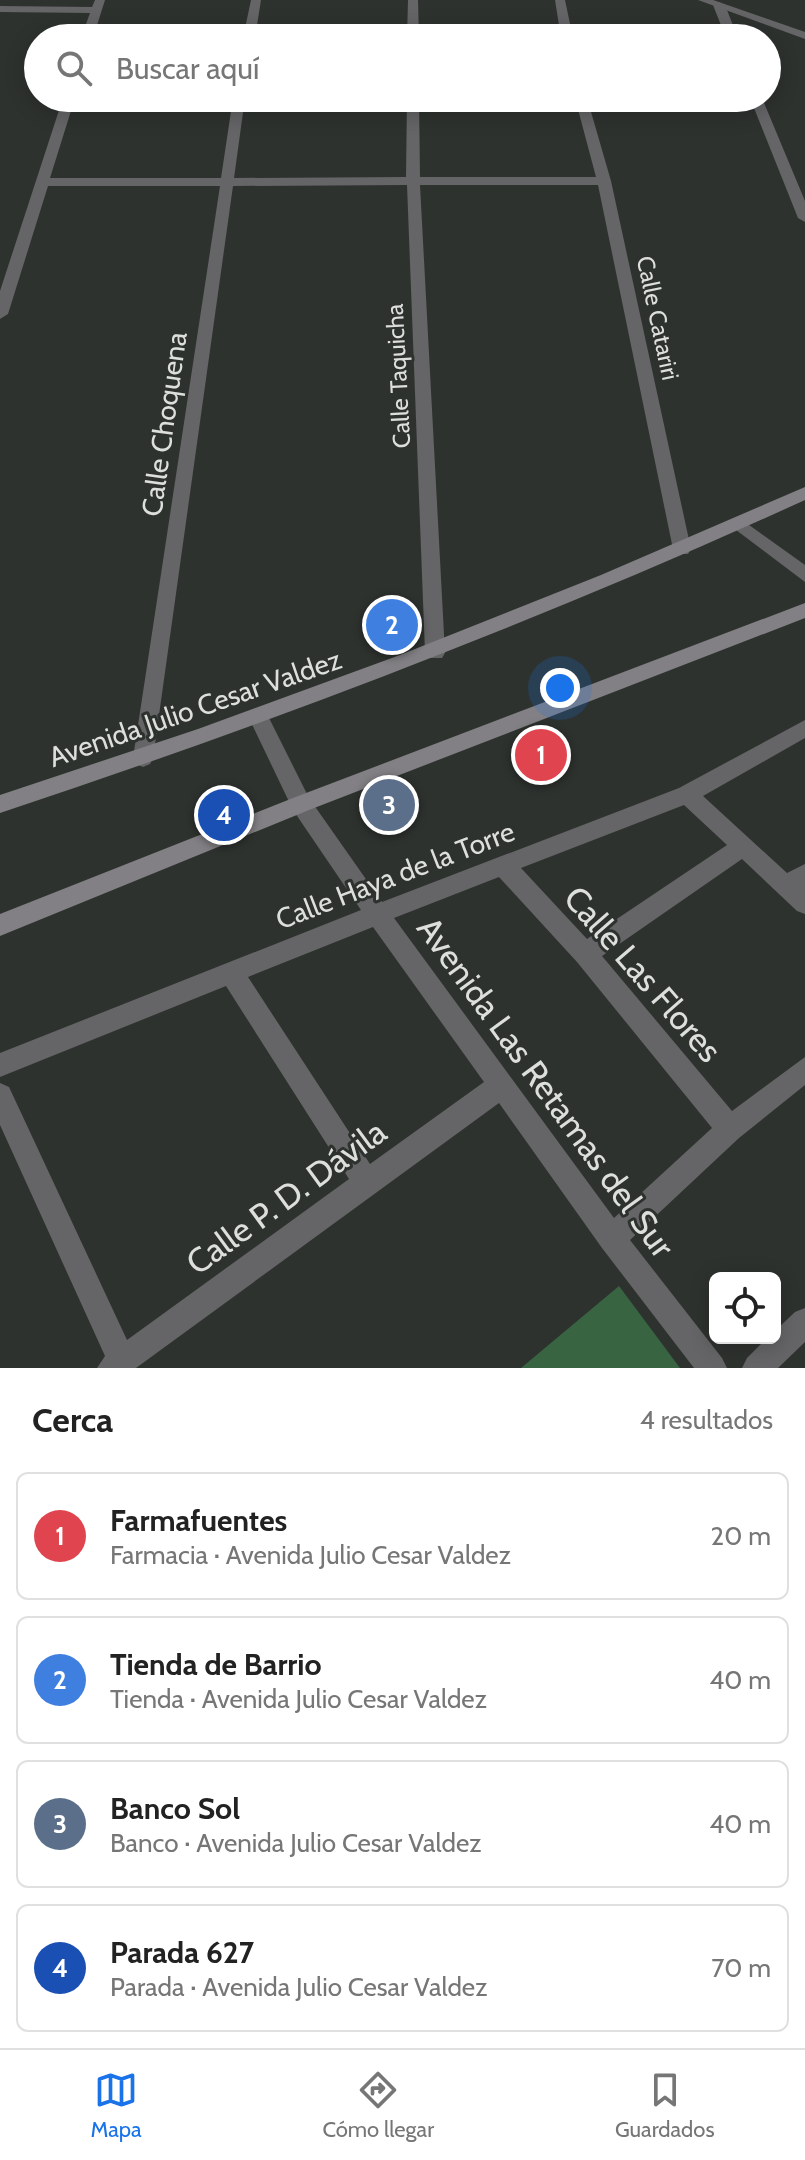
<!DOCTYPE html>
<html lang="es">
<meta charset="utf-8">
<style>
body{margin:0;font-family:Cabin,sans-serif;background:#f6f6f6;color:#222}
.controls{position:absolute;right:24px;bottom:24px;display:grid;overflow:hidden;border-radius:12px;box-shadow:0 4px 20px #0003}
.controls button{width:72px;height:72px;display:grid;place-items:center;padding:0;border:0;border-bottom:2px solid #e0e0e0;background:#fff;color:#222;font:40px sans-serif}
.you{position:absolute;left:560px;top:688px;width:28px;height:28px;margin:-20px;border:6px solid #fff;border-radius:50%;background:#1a73e8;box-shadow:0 0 0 12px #1a73e833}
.badge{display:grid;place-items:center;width:52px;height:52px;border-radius:50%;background:#1a73e8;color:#fff;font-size:26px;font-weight:700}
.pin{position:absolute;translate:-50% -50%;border:4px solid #fff;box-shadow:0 2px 8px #0006}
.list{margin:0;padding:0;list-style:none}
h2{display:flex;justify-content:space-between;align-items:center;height:104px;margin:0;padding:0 32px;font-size:34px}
h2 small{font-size:26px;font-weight:400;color:#767676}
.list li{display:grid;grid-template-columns:52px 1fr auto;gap:24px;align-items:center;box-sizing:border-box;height:128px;margin:0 16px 16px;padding:0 16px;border:2px solid #e0e0e0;border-radius:12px}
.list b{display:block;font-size:30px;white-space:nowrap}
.list p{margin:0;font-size:26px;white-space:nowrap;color:#767676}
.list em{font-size:26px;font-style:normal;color:#767676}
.icon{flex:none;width:44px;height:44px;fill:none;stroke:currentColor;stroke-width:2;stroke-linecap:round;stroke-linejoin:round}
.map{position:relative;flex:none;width:805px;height:1368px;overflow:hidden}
.search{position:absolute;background:#fff;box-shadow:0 4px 20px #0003;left:24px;right:24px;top:24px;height:88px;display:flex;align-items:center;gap:20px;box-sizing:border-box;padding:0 28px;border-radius:44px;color:#767676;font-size:30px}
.sheet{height:680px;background:#fff}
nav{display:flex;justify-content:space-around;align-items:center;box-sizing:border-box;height:112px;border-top:2px solid #e0e0e0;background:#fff;font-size:22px;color:#767676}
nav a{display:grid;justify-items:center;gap:4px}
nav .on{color:#1a73e8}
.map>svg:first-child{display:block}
.green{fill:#386442}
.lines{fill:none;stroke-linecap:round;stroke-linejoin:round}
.minor{fill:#656466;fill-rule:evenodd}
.tertiary{fill:#656466;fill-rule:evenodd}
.secondary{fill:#828084;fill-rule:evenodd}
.labels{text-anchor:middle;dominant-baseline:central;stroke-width:6;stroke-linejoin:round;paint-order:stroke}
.far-street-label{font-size:24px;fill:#dddfdd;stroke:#2e322f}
.street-label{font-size:28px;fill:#dddfdd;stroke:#2e322f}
.near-street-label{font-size:34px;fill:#dddfdd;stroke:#2e322f}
</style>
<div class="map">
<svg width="805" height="1368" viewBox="0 0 805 1368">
<rect width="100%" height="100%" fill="#2e322f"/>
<path class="green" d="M619,1286l61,82h-159z"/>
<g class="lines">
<path class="minor" d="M95,0h10l-12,38h-12l9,-25 -90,-1v-6l92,1z
M251,0h10l-6,38h-12z
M408,0h10l1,38h-12z
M555,0h10l8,38h-12z
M719,2l6,3 13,33h-12l-13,-33z
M63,98h12l-25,80h171l12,-80h12l-11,80 172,-1 1,-79h12l1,79h176l-21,-79h12l24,83 80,368 -3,5h-12l-3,-5 -75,-364h-178l25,468 -3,5h-14l-3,-5 -18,-468 -174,1 -80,572 -3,6 -7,3 -7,-3 -3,-6 87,-572h-172l-40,128 -8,5v-28z
M750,98h12l43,103v21l-7,-4z
M738,517l67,48v17l-73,-55 -3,-4 3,-4z
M259,710l7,2 43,86 73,104 297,-114 126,-68v18l-102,58 84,77 18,-9v50l-8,-3 -55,-52 -140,97 130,155 73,-54v28l-66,53 -109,102 92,118 5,10h-33l-92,-120 -103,-145 -363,265h-39l8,-12 -105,-231v-42l9,4 118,253 222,-161 -123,-193 -226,91v-24l361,-143 -68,-100 -44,-92 3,-6zM684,805l43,40 -140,94 -66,-71zM499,877l78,85 135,166 -98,90 -220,-300zM373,927l111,155 -114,82 -122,-187z
M805,1308v34l-27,26h-36l5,-10 20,-20h8v-7l20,-19z"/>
<path class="tertiary" d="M698,0h15l92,32v7z"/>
<path class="secondary" d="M805,487v13c-263,120 -531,222 -805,313v-18l198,-66 202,-74 201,-80z
M805,603v15l-496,192 -309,126v-22l293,-116z"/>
</g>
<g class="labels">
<g class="far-street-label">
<text transform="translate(658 318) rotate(78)">Calle Catariri</text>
<text transform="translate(398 376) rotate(-93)">Calle Taquicha</text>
</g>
<g class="street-label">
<text transform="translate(164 424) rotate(-82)">Calle Choquena</text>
<text transform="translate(195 708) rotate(-19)">Avenida Julio Cesar Valdez</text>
<text transform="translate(395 875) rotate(-21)">Calle Haya de la Torre</text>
</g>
<g class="near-street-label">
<text transform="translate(643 974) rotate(49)">Calle Las Flores</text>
<text transform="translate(546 1087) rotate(54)">Avenida Las Retamas del Sur</text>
<text transform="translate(286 1197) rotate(-36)">Calle P. D. Dávila</text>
</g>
</g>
</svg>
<div class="controls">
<button><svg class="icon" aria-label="locate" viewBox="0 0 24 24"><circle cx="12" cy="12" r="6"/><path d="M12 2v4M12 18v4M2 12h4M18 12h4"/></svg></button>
</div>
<div class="you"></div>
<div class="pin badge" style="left:541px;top:755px;background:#e0444e">1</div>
<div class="pin badge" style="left:392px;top:625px;background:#3f7fe0">2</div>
<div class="pin badge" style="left:389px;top:805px;background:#5c6f8a">3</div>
<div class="pin badge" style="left:224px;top:815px;background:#1a4fb4">4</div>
<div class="search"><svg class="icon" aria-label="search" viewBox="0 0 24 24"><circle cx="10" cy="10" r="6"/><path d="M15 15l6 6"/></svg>Buscar aquí</div>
</div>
<section class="sheet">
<h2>Cerca<small>4 resultados</small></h2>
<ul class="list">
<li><span class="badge" style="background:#e0444e">1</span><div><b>Farmafuentes</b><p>Farmacia · Avenida Julio Cesar Valdez</p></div><em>20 m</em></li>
<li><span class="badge" style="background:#3f7fe0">2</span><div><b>Tienda de Barrio</b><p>Tienda · Avenida Julio Cesar Valdez</p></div><em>40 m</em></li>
<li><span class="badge" style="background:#5c6f8a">3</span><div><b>Banco Sol</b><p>Banco · Avenida Julio Cesar Valdez</p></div><em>40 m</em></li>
<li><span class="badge" style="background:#1a4fb4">4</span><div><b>Parada 627</b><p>Parada · Avenida Julio Cesar Valdez</p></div><em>70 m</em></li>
</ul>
</section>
<nav>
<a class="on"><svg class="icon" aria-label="map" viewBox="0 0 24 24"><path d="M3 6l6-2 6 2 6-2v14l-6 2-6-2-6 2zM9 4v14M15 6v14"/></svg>Mapa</a>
<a><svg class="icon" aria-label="directions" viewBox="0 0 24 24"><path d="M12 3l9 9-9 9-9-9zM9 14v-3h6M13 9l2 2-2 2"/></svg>Cómo llegar</a>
<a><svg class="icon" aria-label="saved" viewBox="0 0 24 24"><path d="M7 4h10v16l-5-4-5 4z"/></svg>Guardados</a>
</nav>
